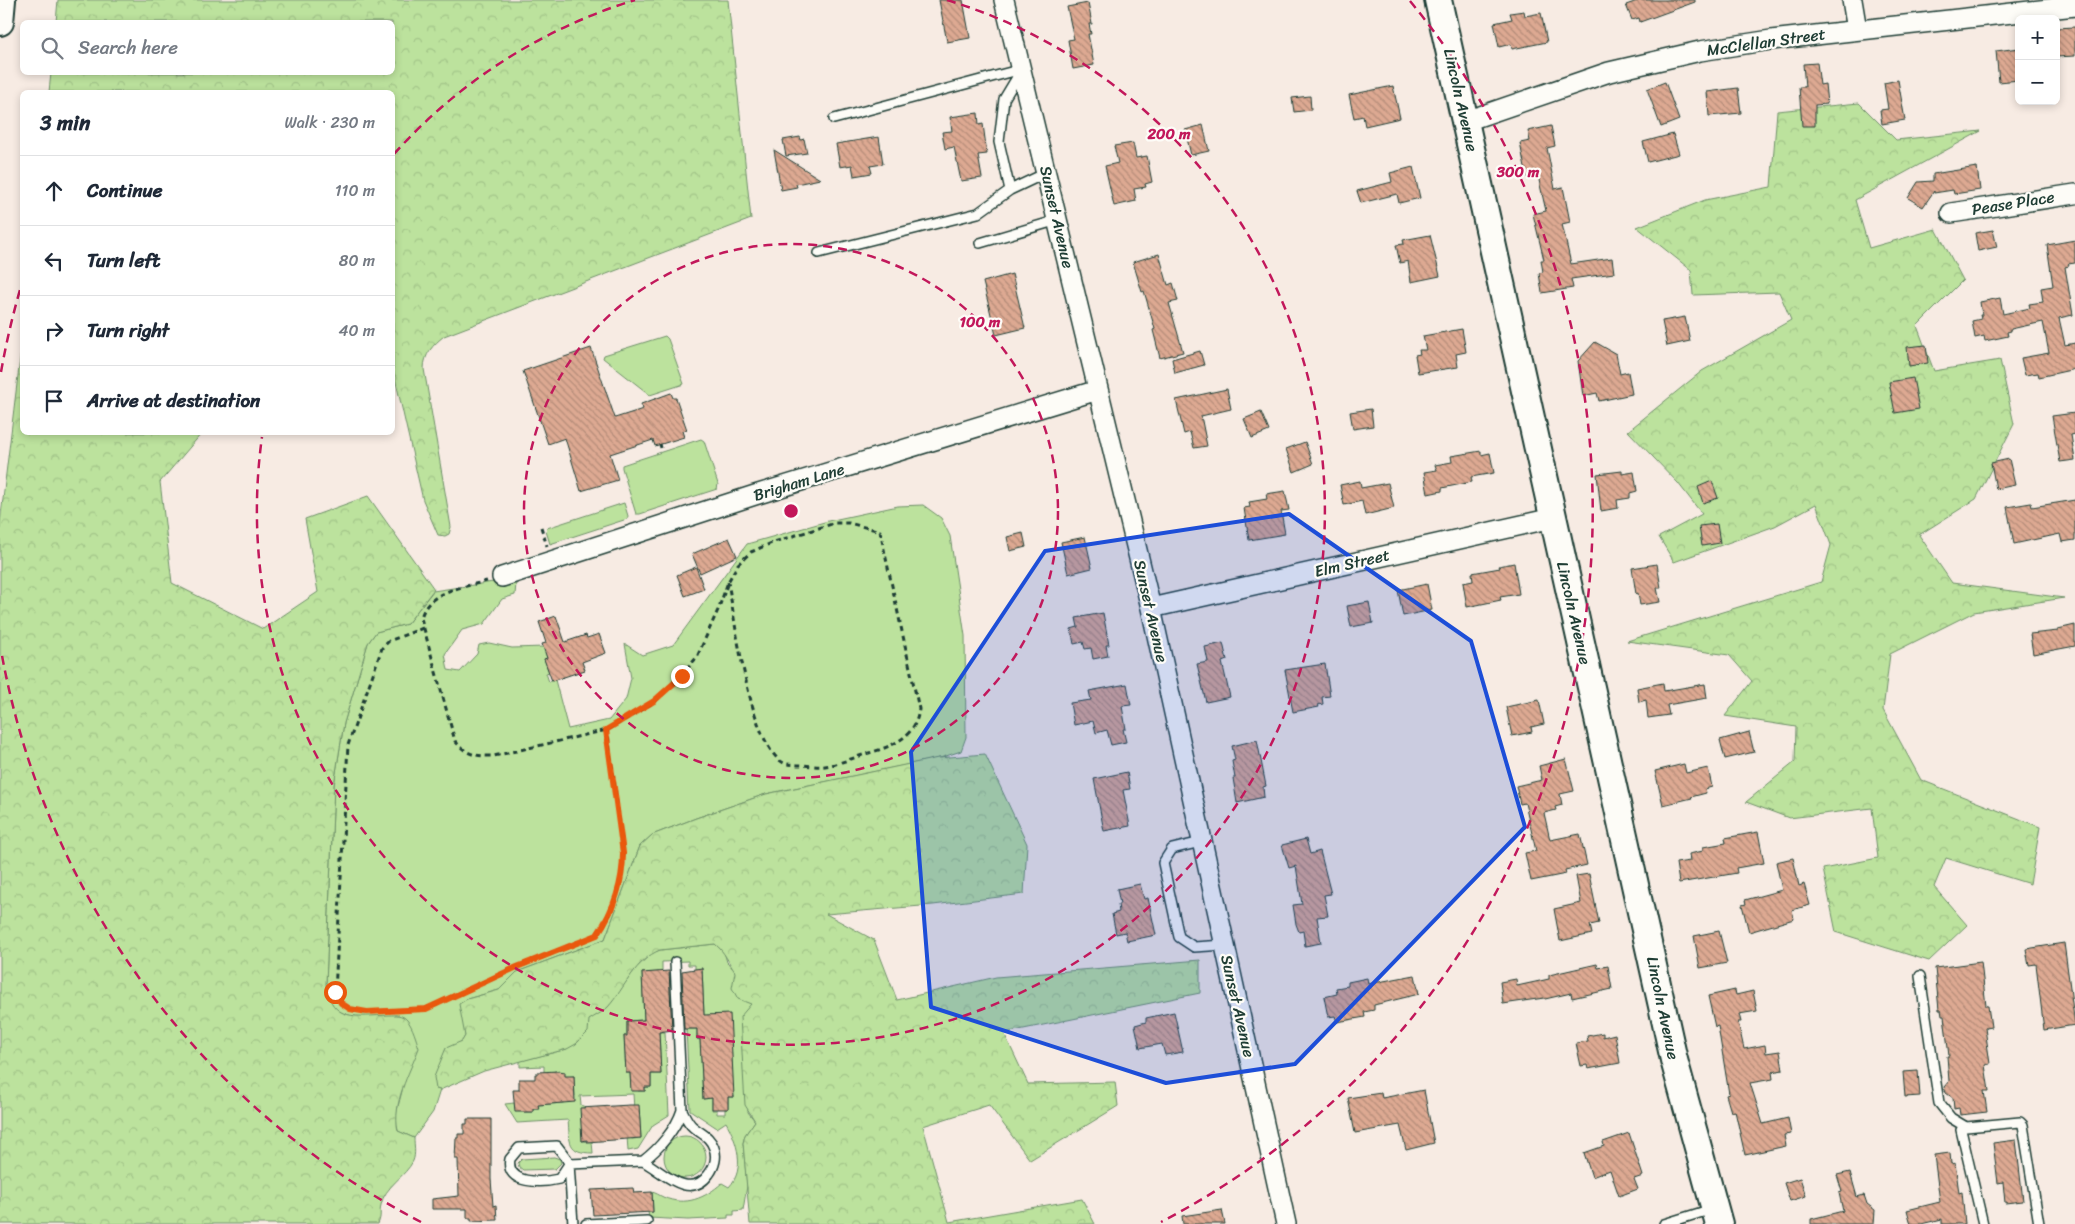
<!DOCTYPE html>
<meta charset="utf-8">
<style>
body{margin:0;font-family:Sriracha,sans-serif;background:#f2f2f3;color:#1f2937}
.controls{position:absolute;right:15px;top:15px;display:grid;overflow:hidden;border-radius:8px;box-shadow:0 2px 8px #0003}
.controls button{width:45px;height:45px;display:grid;place-items:center;padding:0;border:0;border-bottom:1px solid #e0e1e3;background:#fff;color:#1f2937;font:25px sans-serif}
.stop{position:absolute;width:15px;height:15px;margin:-11px;border:4px solid #ea580c;border-radius:50%;background:#fff}
.stop.end{background:#ea580c;border-color:#fff;box-shadow:0 1px 5px #0008}
.list{margin:0;padding:0;list-style:none}
h2{display:flex;justify-content:space-between;align-items:center;height:65px;margin:0;padding:0 20px;font-size:21px}
h2 small{font-size:16px;font-weight:400;color:#747a83}
.list li{display:grid;grid-template-columns:32px 1fr auto;gap:15px;align-items:center;box-sizing:border-box;height:70px;padding:0 20px;border-top:1px solid #e0e1e3}
.list b{display:block;font-size:19px;white-space:nowrap}
.list em{font-size:16px;font-style:normal;color:#747a83}
.icon{flex:none;width:28px;height:28px;fill:none;stroke:currentColor;stroke-width:2;stroke-linecap:round;stroke-linejoin:round}
.map{position:relative;flex:none;width:2075px;height:1224px;overflow:hidden}
.search{position:absolute;background:#fff;box-shadow:0 2px 8px #0003;left:20px;top:20px;width:375px;height:55px;display:flex;align-items:center;gap:12px;box-sizing:border-box;padding:0 18px;border-radius:8px;color:#747a83;font-size:19px}
.panel{position:absolute;background:#fff;box-shadow:0 2px 8px #0003;left:20px;top:90px;width:375px;height:345px;border-radius:8px}
.map>svg:first-child{display:block}
.green{fill:#bce29d;stroke:#6e9068}
.forest{fill:url(#forest-crowns);stroke:#6e9068}
.building{fill:url(#building-back-hatch);stroke:#1f3d34}
.lines{fill:none;stroke-linecap:round;stroke-linejoin:round}
.lane-casing{stroke:#1f3d34;stroke-width:12}
.street-casing{stroke:#1f3d34;stroke-width:22}
.secondary-casing{stroke:#1f3d34;stroke-width:30}
.path{stroke:#1f3d34;stroke-width:3;stroke-dasharray:5 4;stroke-linecap:butt}
.lane{stroke:#fdfcf7;stroke-width:9}
.street{stroke:#fdfcf7;stroke-width:19}
.secondary{stroke:#fdfcf7;stroke-width:26}
.route{stroke:#ea580c;stroke-width:6}
.marked{fill:#1d4ed8;fill-opacity:0.2;stroke:#1d4ed8;stroke-width:4;stroke-linejoin:round}
.ring{fill:none;stroke:#c2185b;stroke-width:2.5;stroke-dasharray:9 6}
.labels{text-anchor:middle;dominant-baseline:central;stroke-width:4.5;stroke-linejoin:round;paint-order:stroke}
.street-label{font-size:16px;fill:#1f3d34;stroke:#fdfcf7}
.centre{fill:#c2185b;stroke:#fdfcf7;stroke-width:2.5}
.ring-label{font-size:15px;text-anchor:middle;font-weight:bold;fill:#c2185b;stroke:#fdfcf7;stroke-width:4.5;stroke-linejoin:round;paint-order:stroke}
</style>
<div class="map">
<svg width="2075" height="1224" viewBox="0 0 2075 1224">
<defs>
<pattern id="forest-crowns" width="20" height="18" patternUnits="userSpaceOnUse" patternTransform="scale(1.25)"><rect width="20" height="18" fill="#bce29d"/><path d="M2 6a3 3 0 1 1 6 0M12 15a3 3 0 1 1 6 0" fill="none" stroke="#a1c388"/></pattern>
<pattern id="building-back-hatch" width="6" height="6" patternUnits="userSpaceOnUse" patternTransform="scale(1.25)"><rect width="6" height="6" fill="#dda992"/><path d="M-1 5l2 2M0 0l6 6M5-1l2 2" fill="none" stroke="#b38b78"/></pattern>
</defs>
<rect width="100%" height="100%" fill="#f7ebe3"/>
<filter id="ink" filterUnits="userSpaceOnUse"><feTurbulence type="fractalNoise" baseFrequency=".02" numOctaves="2"/><feDisplacementMap in="SourceGraphic" scale="10" xChannelSelector="R" yChannelSelector="G"/><feConvolveMatrix kernelMatrix="1 2 1 2 8 2 1 2 1" color-interpolation-filters="sRGB"/></filter>
<g filter="url(#ink)">
<path class="green" d="M665,336l3,3 16,45 -34,11 -47,-37 1,-3z
M701,439l3,2 14,43 -1,5 -77,25h-4l-14,-46v-3z
M624,503l4,13 -1,3 -77,25 -4,-13 1,-3z
M923,505l18,13 9,18 15,100 1,101 -5,14 -21,7 -174,36 -70,24 -44,17 -12,11 -35,93 -88,33 -18,18 -32,9 -2,37 -29,53 4,1 -7,22 -19,26 -16,-7 -3,-13 7,-27 -3,-76c-22,1 -58,9 -70,-15 -2,-5 -2,-11 -3,-16l8,-199 10,-62 24,-80 8,-11 31,-8 26,-33 67,-10 5,5 11,-3 -1,12 -13,4 -18,25 -22,6 -17,24 3,16 12,2 17,-18 2,-9 10,-2 23,5 32,-1 3,11 -3,1 5,13 -3,1 3,9 6,-2 13,49 41,-9 17,-21 5,-21 -6,-34 17,11 31,-10 74,-101 81,-23 70,-15z
M715,944l9,8 3,10 9,10 16,31 -4,109 7,9 -10,14 -2,8 4,43 -4,24 -9,1v4h-6v3l-40,2 -39,-2 -1,-6h5l-1,-20c4,1 7,3 11,5 23,10 42,1 59,-14l7,4c17,-18 8,-46 -3,-65l-9,6 -27,-18 -4,-81h11v10h3l3,60 9,-1v12h5v4h8v-5h3v-12h6l-30,-82 -2,-46h-7v-4h-7v-4l-26,1v10l-20,1 2,47 -17,1v15h-3l2,37h4l1,14h6l1,4h7v-4h6v-13h10l-2,-42h6l4,83 -16,10 -15,24 -10,2 -1,-15 5,3 9,-1 -2,-29h-5l-1,-15 -53,2 1,9 4,2v4l-3,30 10,1 1,11c-26,0 -23,-11 -25,-33l-51,3 -12,-19 9,-1 1,3h8l1,6h9v-3h5v-4l25,-2 12,-7 -1,-20 -9,1 -6,-7 -15,4v-8l-24,1v-6l47,-12 21,-29 19,-12 29,-40 16,-15 8,-3z
M664 1157a21 21 0 1 1 42 0a21 21 0 1 1-42 0Z
M554,1157l6,2 1,4 -6,6 -32,1 -4,-3 -1,-4 4,-4z"/>
<path class="forest" d="M58,0h670l23,219 -307,117c-11,9 -20,18 -20,33l27,158 -2,7 -4,2 -7,-1 -15,-35 -30,-131 -1,-277h-343l2,-19 341,-1v-50h-336z
M1859,103l37,37 85,-9 -126,69 14,48 67,-19 27,51 -46,46 17,45 66,-11 14,64 -38,75 -57,36 33,48 112,15 -90,14 -84,42 -7,56 38,70 119,47 -10,57 -84,-26 -12,29 33,38 -38,36 -93,-29 -13,-63 55,-11 -6,-50 -83,10 -43,-16 49,-40 1,-35 -71,-11 27,-35 -23,-26 -102,-14 194,-59 10,-37 -15,-41 -41,22 -101,36 -15,-25 43,-23 -24,-31 -50,-52 74,-60 89,-51 -12,-28 -86,3 -2,-25 -54,-43 68,-27 66,-13 6,-76z
M22,343v89l180,1 -42,49 12,101 91,46 55,-37 -13,-73 63,-23 66,93 -27,35 -31,8 -8,11 -24,80 -10,62 -8,199c5,39 31,32 63,31 6,0 13,-1 18,5 6,7 9,19 12,28 -10,26 -27,55 -21,83l16,7c0,7 2,16 -1,23 -7,15 -29,26 -32,44 -2,8 1,10 -3,19h-378v-701z
M985,754l42,90 -3,50 -91,11 -107,9 48,26 23,60 99,-23 204,-17v33l-196,40 24,51 87,-2 3,24 -88,54 -41,-55 -66,21 26,96 133,-23 13,25h-345l-7,-81 2,-8 10,-14 -10,-16 -5,-88 11,-13 -13,-5 -6,-11 3,-16c-7,-10 -10,-20 -20,-28l-55,6c-25,10 -35,38 -52,57 -5,5 -13,9 -19,13l-1,12 -12,12 -9,5 -83,22 -44,19 -4,-1 -2,-12 12,-29 16,-7 3,-5 -6,-32 8,-5 32,-9 18,-18 88,-33 35,-93 12,-11 44,-17 70,-24 172,-36z"/>
<path class="building" d="M939,0h24l7,38 -23,4z
M1640,0h55v2l-55,20 -1,-4 -7,2 -6,-15z
M1088,3l4,21h-3l2,10h-3l6,31 -21,4 -5,-29 6,-1 -7,-32z
M1524,11l1,5 16,-3 6,29 -35,7 -1,-5 -12,3 -5,-24 18,-4 -2,-6z
M2075,27v29l-19,1v-29z
M2019,48v32l-20,2 -3,-31z
M1817,63l3,22 5,-1 2,20 -12,1v21h-13l-3,-39h6l-2,-23z
M1898,80l7,40 -23,4 -2,-14 8,-1 -4,-26z
M1665,82l14,38 -18,7 -14,-38z
M1393,86l7,32 -35,8 -2,-10 -9,2 -5,-23z
M1738,88l3,25 -32,3 -2,-24z
M1310,96l1,14 -17,2 -2,-14z
M978,113l1,12 4,-1 4,30 -9,1 4,23 -21,3 -7,-34 -9,2 -3,-17 10,-1 -2,-14z
M1203,125l6,26 -18,4 -6,-25z
M1551,126l4,20 -8,2 8,41 8,-2 7,35 -8,2 9,40 41,-6 2,15 -43,6 2,9 -31,5 -3,-20 4,-1 -2,-12h3l-11,-46 13,-3 -8,-35 -11,2 -7,-35 10,-2 -2,-10z
M1673,134l6,20 -31,8 -5,-20z
M800,137l1,3 3,-1 3,14 -21,3 -3,-16z
M879,137l4,27 -13,2 2,7 -18,3 -2,-11 -12,2 -4,-23z
M1133,143l3,15 11,-2 5,26 -7,2 1,3 -12,2 2,12 -22,5 -9,-40 13,-3 -4,-17z
M774,150l46,29 -24,5 1,3 -16,3z
M1413,167l7,31 -21,5 -2,-9 -36,9 -4,-12 35,-9 -2,-9z
M1977,167l3,23 -26,4 -1,-4 -19,3v-2l-11,16 -15,-9 10,-16 15,-1v-7z
M1993,230l4,17 -19,4 -3,-18z
M1430,235l10,41 -29,6 -3,-21 -8,2 -4,-18 8,-1 -1,-4z
M2075,240v23l-7,1 1,2 -4,1 8,48 -14,3 6,27 10,-2v26l-36,8 -1,-4 -13,2 -4,-17 28,-5 -6,-31 -32,7v2l-4,1 1,4 -23,5 -1,-5 -9,2 -3,-17 9,-2 -1,-4h2l-2,-13 20,-4 3,16 27,-6 -1,-4 14,-2 -2,-14 12,-2 -6,-41z
M1159,254l9,31 5,-2 5,18 -9,2 14,49 -23,6 -7,-28 2,-1 -11,-38 -2,1 -9,-30z
M1012,274l13,54 -29,7 -13,-53z
M1685,317l5,24 -23,5 -5,-25z
M1462,329l4,23 -10,2 2,13 -40,6 -3,-18 5,-1 -1,-4h7l-3,-14z
M1595,342l21,12 4,20 8,-2 4,22 -33,7 -2,-8 -14,3 -5,-35z
M1926,345l2,18 -19,3 -2,-19z
M591,348l24,70 28,-9 -2,-5 30,-11 2,5h3l11,32 -5,1 2,6 -29,9 -2,-6 -43,14 8,26 -37,11 -16,-53 -17,6 -25,-73z
M1200,351l4,14 -29,8 -3,-14z
M1913,378l6,31 -24,4 -6,-31z
M1227,389l4,20 -30,7 6,30 -13,2 -4,-16 -6,2 -8,-34z
M1371,409l2,17 -20,3 -3,-17z
M1261,412l8,19 -17,7 -8,-19z
M2075,413v21l-4,1 4,25 -15,2 -8,-46z
M1305,442l8,22 -19,8 -8,-23z
M1481,451v4l9,-2 4,20 -23,4 1,5 -30,6v3l-14,3 -4,-22 13,-2 -2,-5 17,-3 -1,-6z
M2009,459l6,26 -19,4 -5,-26z
M1622,471v3l12,-2 3,19 -7,2v5l-13,2 1,8 -17,3 -4,-37z
M1360,481l1,7 27,-5 6,25 -29,7 -3,-14 -18,4 -4,-20z
M1712,481l6,17 -15,5 -5,-16z
M1285,491l4,19 -8,1 4,23 -36,6 -5,-32 6,-1 -1,-5 18,-3 -1,-5z
M2075,500v40l-13,2 -2,-8 -46,10 -7,-37 24,-4 1,4z
M1717,524l3,19 -18,3 -3,-20z
M1023,533l3,14 -16,4 -3,-14z
M1085,537l7,31 -24,6 -7,-32z
M729,538l8,18 -37,17 -8,-19z
M1514,563l5,31 -19,3 1,3 -34,7 -4,-24 10,-2 -1,-8 28,-5 -1,-2z
M1657,564l4,24h-4l3,14 -20,3 -2,-12 -2,1 -4,-26z
M696,567l8,22 -19,7 -8,-21z
M1427,584l5,26 -29,6 -5,-26z
M1369,602l4,21 -22,4 -4,-21z
M1103,613l6,32h-3l2,11 -15,3 -2,-11 -6,1 -2,-7 -9,2 -3,-15 7,-2 -2,-9z
M556,616l9,26 21,-7 1,3 12,-4 7,19 -24,9 3,8 -33,11 -8,-22 3,-1 -5,-14 4,-1 -7,-21z
M2075,625v21l-42,8 -3,-20 28,-3v-2z
M1223,643l4,17 -5,2 8,35 -24,5 -9,-38 11,-2 -3,-15z
M1325,664l5,32 -8,1 1,7 -5,1 1,2 -26,5 -8,-42z
M1663,683l1,8 41,-7 2,14 -40,7 2,10 -21,3 -2,-18 -7,2 -2,-14z
M1127,684l4,21 -9,1 4,23h-3l3,13 -15,3 -4,-15 -11,3 -3,-12 -19,4 -4,-22 21,-3 -2,-9z
M1539,700l5,24 -13,3 1,5 -20,4 -6,-29z
M1749,732l5,20 -29,7 -5,-19z
M1257,740l9,46 -3,1 1,10 -27,6 -4,-25h2l-3,-17 3,-1 -3,-14z
M1566,759l8,32 -14,3 2,11 -7,2 1,3 -12,3 6,27 30,-6 7,31 -22,5 1,4 -35,7 -6,-28 11,-2 -11,-48 -5,1 -4,-18 26,-6 -3,-14z
M1684,764l2,9 22,-5 4,19 -7,2 1,4 -15,4 1,1 -29,7 -8,-34z
M1127,772l3,17 -7,1 7,36 -26,5 -10,-52z
M1758,832l6,31 -28,5 1,5 -58,10 -3,-20 14,-2 -1,-7 14,-3v-4l23,-4 -1,-5z
M1306,839l4,15 10,-3 11,43 -7,1 4,21 -11,1 4,26 -16,3 -2,-15 -4,1 -3,-8 -3,-19 9,-1 -6,-38 -7,2 -7,-23z
M1793,858l6,28 5,-2 6,21 -18,5 2,9 -45,13 -7,-27 4,-1 -1,-4 37,-10 -6,-28z
M1589,874l10,49 -9,2 2,9 -32,7 -6,-32 27,-6 -5,-27z
M1140,884l4,15 4,-1 8,37 -29,6 -2,-9 -9,2 -4,-20 7,-2 -1,-8h2l-3,-15z
M1719,931l8,32 -27,5 -6,-32z
M2064,943l11,82 -31,5 -8,-66 -7,1 -3,-16z
M1981,962l5,44h2l3,21 -6,1 5,36 -5,1 4,26h-5l3,21 -27,3 -1,-7 -5,1 -1,-11 -7,-5 -2,-6 5,-6 -2,-25h2l-5,-40h-2l-1,-6h-2l-4,-42z
M1597,964l1,4 10,-2 4,23 -40,9 -1,-5 -26,6 -1,-1 -41,6 -3,-22 16,-3 1,7 32,-7v-4z
M702,968l2,47 26,-1 4,83h-6v12h-16v-11l-9,1 -3,-60h-3v-10h-13l-2,-58z
M669,971l3,59 -13,2 2,42h-10v13h-6v4h-14l-1,-18h-4l-2,-37h3v-15l17,-1 -2,-47z
M1415,975l4,19 -45,11v5l-10,2 1,5 -28,5 -2,-6 -7,1 -4,-20 13,-3 -1,-6 12,-2v-4l19,-4 1,6z
M1735,990l1,5 17,-4 4,20 -18,3 2,8h-3l6,27 21,-4 1,8 14,-2 3,19 -11,2 1,7 -23,4 13,41 25,-6 3,16 -7,1 2,11 -41,9 -10,-44 -4,1 -5,-17 3,-1 -11,-68 -3,1 -7,-31z
M1174,1012l9,40 -18,3 -3,-11 -22,4 -5,-23 11,-3v-4z
M1603,1033v4l12,-3 5,29 -32,6 -1,-4 -6,1 -5,-23 12,-2 -1,-5z
M559,1071l6,1v4h9l1,26 -37,3 1,4h-6v3h-18l-2,-22h6v-11h16v-5h2v-2z
M1918,1071l2,25 -15,1 -2,-25z
M1424,1090l10,53 -28,7 -6,-25 -45,8 -7,-35 33,-5 1,5z
M630,1105h9l2,33 -54,4v-2l-5,1 -2,-33z
M467,1119h24v60l2,27 3,-1 1,15 -26,1v-3h-4v-9h-35v-10l27,-3 -1,-37h-3l1,-21h2v-4h6v-10h3z
M1629,1133l14,43 -9,3 4,10 -19,7 -9,-26 -18,7 -8,-24 20,-7 -1,-4z
M2016,1140l7,61 -18,2 -2,-21 -5,1 -5,-40z
M1950,1153l1,11 4,-1 4,30 3,-1 3,32h-23v-5l-21,5h-10l-4,-14 33,-8 -6,-47z
M1850,1172l7,25 7,-2 3,9 8,6 -1,14h-63v-5l32,-8 -4,-18 3,-1 -5,-17z
M1800,1178l6,18 -16,5 -6,-18z
M633,1188l1,5 18,-1 1,20 -60,3 -2,-25z
M1222,1210l3,14h-42l-1,-8z"/>
<g class="lines">
<g class="lane-casing">
<path id="lane" d="M834,119l188,-50
M1010,190l-11,-48 5,-43 15,-25
M980,243l78,-23
M819,253l159,-40 32,-23 36,-17
M1201,842l-29,7 -9,14 16,74 15,10 31,-2
M675,962l7,148
M1920,976l19,127 12,15 15,9 54,-5 3,3 16,99
M682,1110c3,6 6,13 11,17 8,7 17,9 21,21 3,8 1,18 -5,26 -20,28 -47,-3 -66,-13 16,-12 33,-32 39,-51z
M1961,1130l22,94
M557,1146l10,13 2,5 -10,15c-17,4 -54,6 -49,-20l9,-11z
M573,1224l-4,-60 74,-3
M586,1224l61,-3
M1664,1224l48,-15"/>
</g>
<g class="street-casing">
<path id="street" d="M1004,0l147,608 135,616
M1852,0l5,30
M1466,121l143,-49 91,-21 71,-11 304,-34
M1951,213l124,-19
M502,577l253,-82 343,-105
M1151,608l402,-90"/>
</g>
<g class="secondary-casing">
<path id="secondary" d="M1438,0l236,1060 45,164
M0,22l2,-22"/>
</g>
<path class="path" d="M660,444l1,4
M541,527l6,19
M487,581c-25,7 -59,9 -66,37l34,123c13,15 21,15 39,15l113,-26 48,-29 27,-26 15,-18 21,-47 10,-28 10,-18 13,-12 23,-10 61,-19h14l31,8 39,178c-3,28 -26,37 -50,44 -14,4 -29,11 -44,13 -8,1 -18,-1 -26,-1 -5,-1 -11,0 -15,-2 -34,-16 -49,-144 -56,-181
M423,628l-34,13 -7,7 -34,97 -13,247 6,11 9,6 17,3 59,-3 91,-42 80,-32c17,-25 26,-52 26,-82l-16,-123"/>
<use href="#lane" class="lane"/>
<use href="#street" class="street"/>
<use href="#secondary" class="secondary"/>
</g>
</g>
<g class="lines" filter="url(#ink)">
<path class="route" d="M335,992l6,11 9,6 17,3 59,-3 91,-42 80,-32c17,-25 26,-52 26,-82l-17,-123 48,-29 28,-25"/>
</g>
<path class="marked" d="M1289,514l182,127 54,186 -230,237 -129,19 -235,-76 -20,-255 134,-201z"/>
<g class="ring">
<circle cx="791" cy="511" r="267"/>
<path d="M394 154A534 534 0 0 1 635 0M947 0A534 534 0 1 1 262 437"/>
<path d="M421 1222A802 802 0 0 1 1 650M1 372A802 802 0 0 1 22 283M1410 1A802 802 0 0 1 1161 1222"/>
</g>
<g class="labels">
<g class="street-label">
<text transform="translate(1766 42) rotate(-8)">McClellan Street</text>
<text transform="translate(1461 100) rotate(77)">Lincoln Avenue</text>
<text transform="translate(2013 203) rotate(-9)">Pease Place</text>
<text transform="translate(1057 217) rotate(77)">Sunset Avenue</text>
<text transform="translate(799 482) rotate(-17)">Brigham Lane</text>
<text transform="translate(1352 563) rotate(-13)">Elm Street</text>
<text transform="translate(1151 611) rotate(77)">Sunset Avenue</text>
<text transform="translate(1574 613) rotate(77)">Lincoln Avenue</text>
<text transform="translate(1238 1006) rotate(77)">Sunset Avenue</text>
<text transform="translate(1663 1008) rotate(78)">Lincoln Avenue</text>
</g>
</g>
<circle cx="791" cy="511" r="8" class="centre"/>
<g class="ring-label">
<text x="1169" y="139">200 m</text>
<text x="1518" y="177">300 m</text>
<text x="980" y="327">100 m</text>
</g>
</svg>
<div class="controls">
<button>+</button>
<button>−</button>
</div>
<div class="stop" style="left:335px;top:992px"></div>
<div class="stop end" style="left:682px;top:676px"></div>
<div class="search"><svg class="icon" aria-label="search" viewBox="0 0 24 24"><circle cx="10" cy="10" r="6"/><path d="M15 15l6 6"/></svg>Search here</div>
<section class="panel">
<h2>3 min<small>Walk · 230 m</small></h2>
<ul class="list">
<li><svg class="icon" aria-label="ahead" viewBox="0 0 24 24"><path d="M12 20V5M6 11l6-6 6 6"/></svg><div><b>Continue</b></div><em>110 m</em></li>
<li><svg class="icon" aria-label="left" viewBox="0 0 24 24"><path d="M17 20v-9H6M10 6l-5 5 5 5"/></svg><div><b>Turn left</b></div><em>80 m</em></li>
<li><svg class="icon" aria-label="right" viewBox="0 0 24 24"><path d="M7 20v-9h11M14 6l5 5-5 5"/></svg><div><b>Turn right</b></div><em>40 m</em></li>
<li><svg class="icon" aria-label="arrive" viewBox="0 0 24 24"><path d="M6 21V4h12l-3 4 3 4H6"/></svg><div><b>Arrive at destination</b></div></li>
</ul>
</section>
</div>
